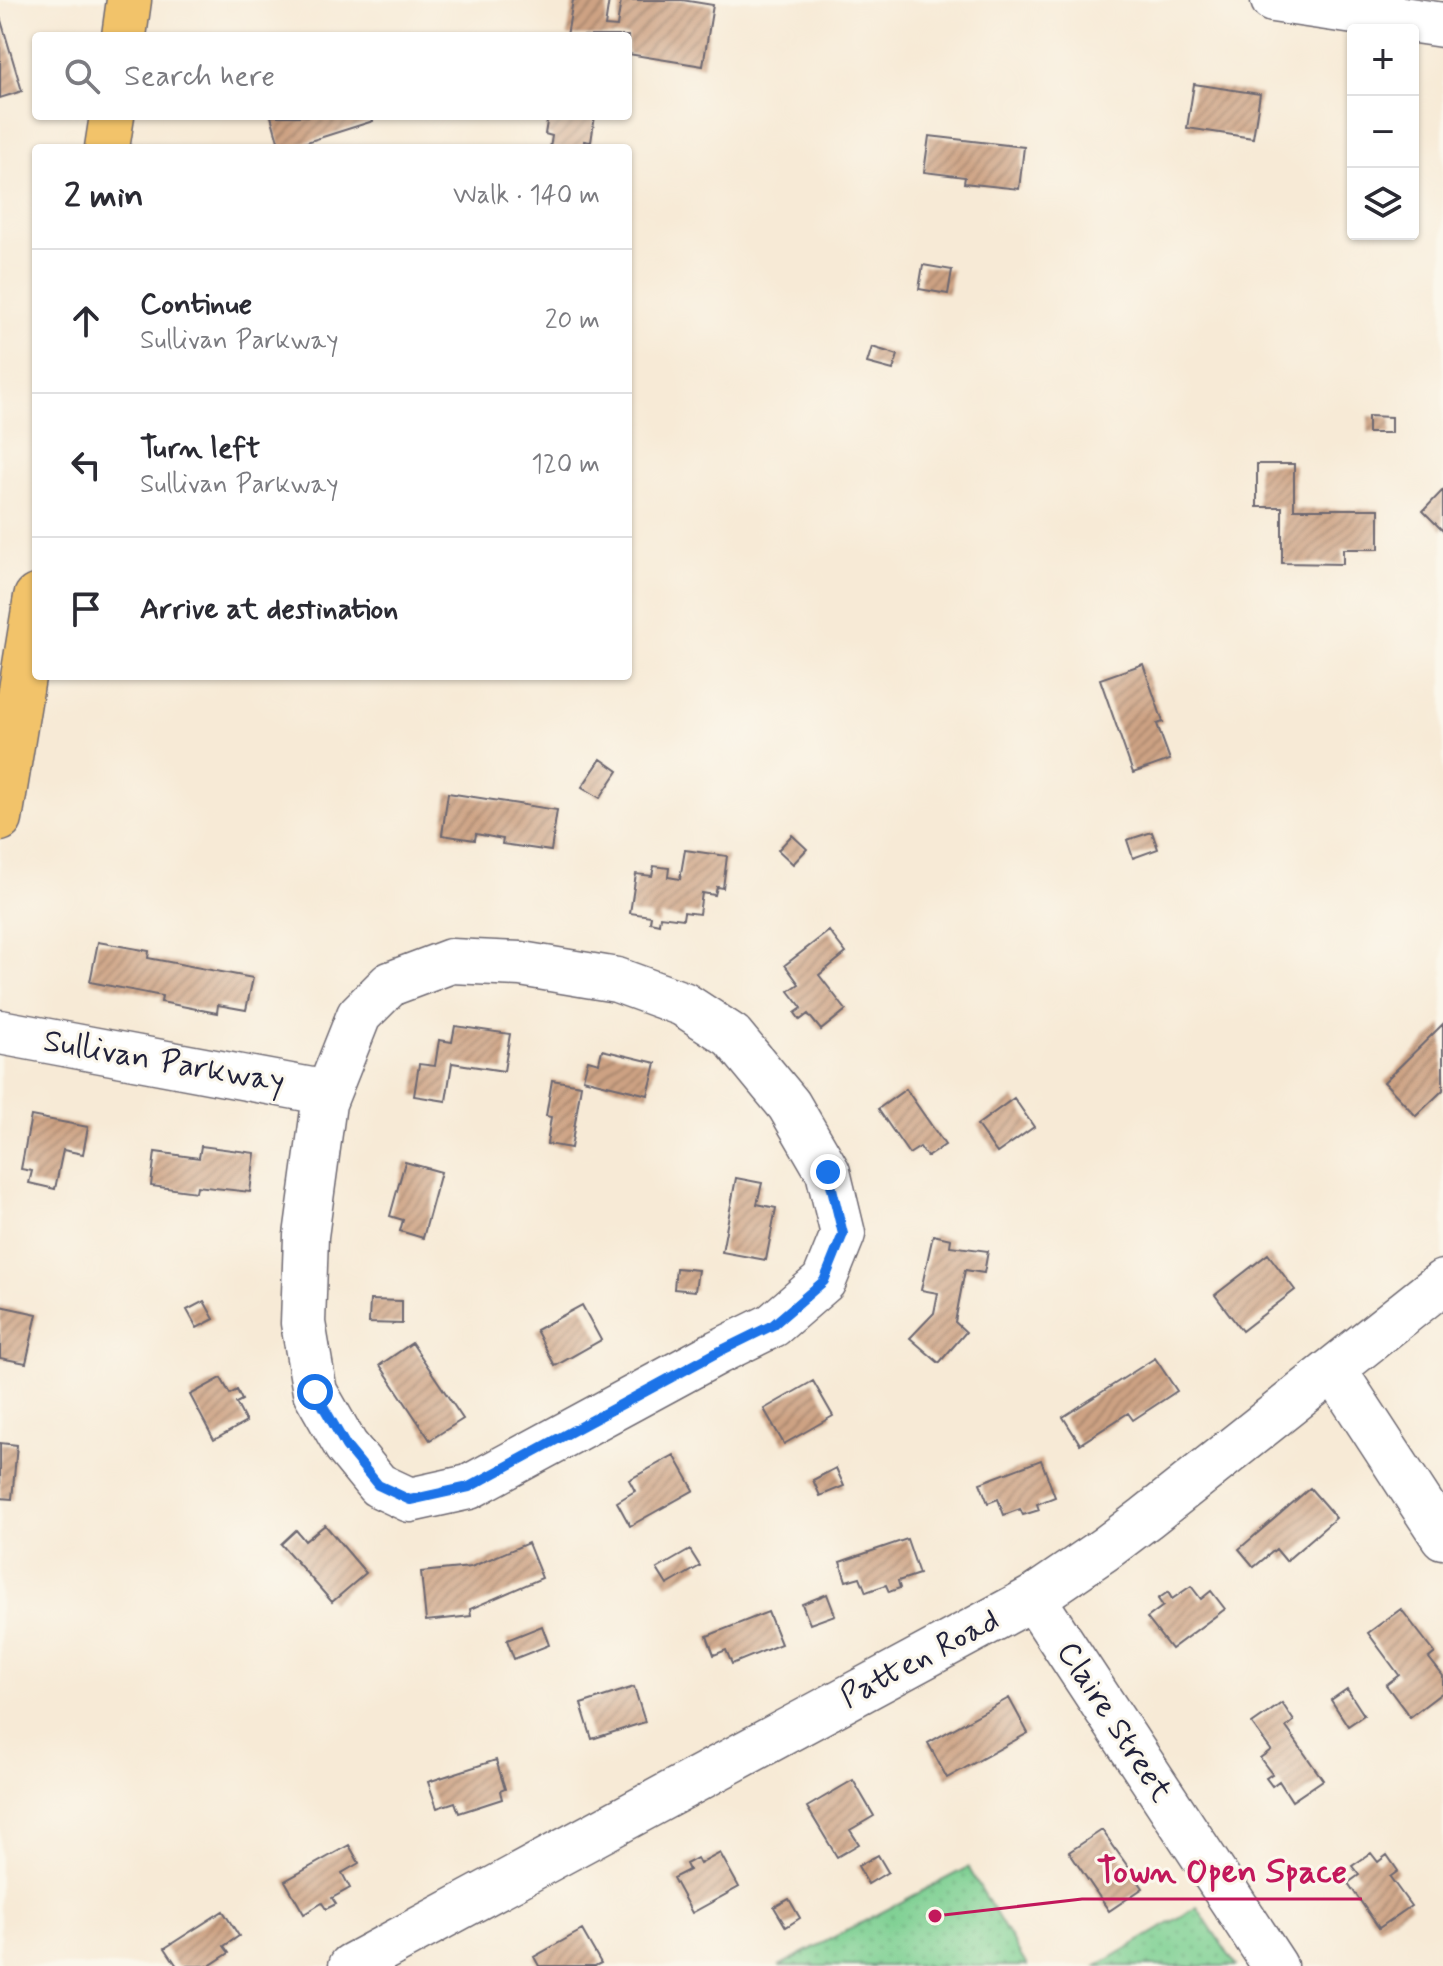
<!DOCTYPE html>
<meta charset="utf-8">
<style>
body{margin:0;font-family:Mynerve,sans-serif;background:#f2f2f3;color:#2b2b33}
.controls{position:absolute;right:24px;top:24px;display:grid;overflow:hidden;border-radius:8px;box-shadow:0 2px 6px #0004}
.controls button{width:72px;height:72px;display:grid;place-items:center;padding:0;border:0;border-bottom:2px solid #e1e1e2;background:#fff;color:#2b2b33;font:40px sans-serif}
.stop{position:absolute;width:24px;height:24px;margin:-18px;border:6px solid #1a73e8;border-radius:50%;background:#fff}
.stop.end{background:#1a73e8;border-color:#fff;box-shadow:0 2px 8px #0008}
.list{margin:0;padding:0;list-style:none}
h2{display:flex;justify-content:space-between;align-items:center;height:104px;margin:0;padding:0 32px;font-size:34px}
h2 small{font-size:26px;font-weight:400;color:#7c7c81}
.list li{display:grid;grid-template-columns:52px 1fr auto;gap:24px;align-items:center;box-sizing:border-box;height:144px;padding:0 32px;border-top:2px solid #e1e1e2}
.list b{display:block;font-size:30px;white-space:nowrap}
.list p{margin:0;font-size:26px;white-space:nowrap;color:#7c7c81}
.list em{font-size:26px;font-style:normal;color:#7c7c81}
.icon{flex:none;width:44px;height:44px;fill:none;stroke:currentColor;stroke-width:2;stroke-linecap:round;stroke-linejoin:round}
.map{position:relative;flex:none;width:1443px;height:1966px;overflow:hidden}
.search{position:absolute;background:#fff;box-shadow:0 2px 6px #0004;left:32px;top:32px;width:600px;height:88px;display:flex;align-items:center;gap:20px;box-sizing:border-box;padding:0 28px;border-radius:8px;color:#7c7c81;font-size:30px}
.panel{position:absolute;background:#fff;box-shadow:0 2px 6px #0004;left:32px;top:144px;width:600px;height:536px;border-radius:8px}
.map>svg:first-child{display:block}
.park{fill:url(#park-dots);stroke:#4f7866;stroke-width:2}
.building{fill:url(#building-hatch)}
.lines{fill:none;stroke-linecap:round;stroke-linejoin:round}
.minor-casing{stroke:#6d6871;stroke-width:47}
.major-casing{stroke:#6d6871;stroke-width:47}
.minor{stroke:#fff;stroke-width:44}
.major{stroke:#f2c36a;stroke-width:44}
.route{stroke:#1a73e8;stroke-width:10}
.labels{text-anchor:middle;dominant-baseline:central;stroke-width:6;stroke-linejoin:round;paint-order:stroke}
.street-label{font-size:32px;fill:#22223b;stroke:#fbf7ec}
.leader{fill:none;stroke:#c2185b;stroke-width:3}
.callout-dot{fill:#c2185b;stroke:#fbf7ec;stroke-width:3}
.callout-label{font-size:34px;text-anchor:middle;font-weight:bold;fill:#c2185b;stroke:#fbf7ec;stroke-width:6;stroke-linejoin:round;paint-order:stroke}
</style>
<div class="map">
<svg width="1443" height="1966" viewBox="0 0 1443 1966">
<defs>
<pattern id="park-dots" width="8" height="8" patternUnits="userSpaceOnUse" patternTransform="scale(2)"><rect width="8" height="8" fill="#7ccf91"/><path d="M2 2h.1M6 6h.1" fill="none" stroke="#6bb17e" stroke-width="1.8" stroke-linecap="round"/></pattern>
<pattern id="building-hatch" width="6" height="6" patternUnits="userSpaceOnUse" patternTransform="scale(2)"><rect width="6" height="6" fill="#cda283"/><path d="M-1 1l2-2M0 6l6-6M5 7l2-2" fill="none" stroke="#a6846c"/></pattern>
</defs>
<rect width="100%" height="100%" fill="#fbf7ec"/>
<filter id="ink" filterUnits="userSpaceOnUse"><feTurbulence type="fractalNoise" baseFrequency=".0125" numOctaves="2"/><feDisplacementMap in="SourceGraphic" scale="16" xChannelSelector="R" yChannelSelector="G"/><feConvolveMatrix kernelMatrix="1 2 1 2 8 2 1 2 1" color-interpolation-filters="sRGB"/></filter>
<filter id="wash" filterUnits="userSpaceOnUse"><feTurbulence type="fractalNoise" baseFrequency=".006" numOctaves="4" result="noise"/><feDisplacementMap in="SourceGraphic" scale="32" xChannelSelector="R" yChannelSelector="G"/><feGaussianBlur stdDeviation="1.8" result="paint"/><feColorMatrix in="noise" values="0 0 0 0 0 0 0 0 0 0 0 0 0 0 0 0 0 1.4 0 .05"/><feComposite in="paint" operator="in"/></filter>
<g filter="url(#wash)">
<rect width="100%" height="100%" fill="#f7ead6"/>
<path class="park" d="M968,1867l59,99h-248z
M1197,1907l39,59h-139z"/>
<g id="blocks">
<path class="building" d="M573,0h36l-4,26 12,1 4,-27h61l31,5 -10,61 -75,-12v-18h-61z
M0,17l22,74 -22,7z
M1194,84l66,10 -7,44 -66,-10z
M271,116h101l1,5 -85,27h-8z
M548,116h47l-4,26 -7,-1 -1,7h-33l2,-12 -7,-2z
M929,136l95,11 -5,42 -55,-6 1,-6 -41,-5z
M923,265l29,5 -4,24 -29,-5z
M872,347l26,8 -5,15 -26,-7z
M1368,416l23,1v16h-23z
M1257,464h37v45h85v40h-36v15l-61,-1v-56h-25z
M1443,490v41l-20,-20z
M1143,664l20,58 -6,2 13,36 -37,13 -33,-94z
M601,759l17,12 -18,27 -18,-11z
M448,793l109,17 -6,41 -49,-7 1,-5 -27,-5 -1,6 -33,-5z
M1152,832l6,17 -25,9 -6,-18z
M792,835l15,14 -14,15 -15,-14z
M685,850l42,6 -4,32 -6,-1 -2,8 -13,-2 -3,21 -15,-2 -1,7 -23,-3 -1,8 -9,-2 1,-6 -21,-3 6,-39 16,2 2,-10 15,2 -1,9 12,2z
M829,931l17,22 -27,22 27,35 -25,20 -13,-16 -8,6 -5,-7 7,-5 -13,-17 10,-7 -14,-19z
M98,942l51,9 -1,7 105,20 -7,32 -28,-5 -1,8 -56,-11 1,-6 -72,-14z
M1443,1024v66l-27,26 -32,-34z
M455,1026l55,8 -6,37 -52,-8 -6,38 -32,-5 5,-32 16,2 4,-26 13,2z
M602,1050l54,13 -8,32 -65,-16 5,-19 11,3z
M552,1080l29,5 -10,63 -24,-4 4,-27 -5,-1z
M906,1089l39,56 -18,12 -7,-10 -11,7 -31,-45z
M1014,1098l20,29 -37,26 -20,-28z
M31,1116l57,11 -5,27 -20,-4 -8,39 -26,-6 3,-12 -11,-2z
M201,1146l54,7 -5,39 -53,-6 -1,6 -45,-6 4,-34 44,6z
M405,1162l36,10 -18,66 -23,-7 3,-11 -13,-4z
M736,1178l26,5 -5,21 19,4 -10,52 -44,-8z
M933,1235l18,4 -1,7 38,5 -4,22 -19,-3 -10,52 11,10 -27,31 -29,-25 24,-25 4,-20 -17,-3z
M1268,1254l27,36 -53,41 -27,-36z
M676,1268l22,2 -3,21 -21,-2z
M370,1300l32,1v23l-33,-1z
M204,1301l10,18 -17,9 -10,-18z
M582,1305l19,35 -46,26 -19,-36z
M0,1306l37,8 -11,49 -26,-5z
M412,1343l51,76 -33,21 -50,-75z
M1155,1358l22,33 -44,29 -5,-7 -48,31 -17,-27z
M221,1378l9,16 7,-4 5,10 -6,3 10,19 -32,18 -24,-45z
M813,1381l20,35 -49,28 -20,-35z
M0,1443l17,2 -5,54 -12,-1z
M674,1455l20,35 -64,36 -13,-24 18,-11 -6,-11z
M1041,1460l14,37 -18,7 2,6 -16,5 -3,-6 -16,6 -6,-16 -10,4 -8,-20z
M836,1468l8,18 -24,10 -7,-16z
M1310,1488l26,30 -50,43 -10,-12 -22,18 -15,-18z
M325,1525l41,48 -34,29 -51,-58 15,-14 9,11z
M907,1539l12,35 -21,7 2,7 -11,4 -3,-7 -20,7 -6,-15 -14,4 -6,-19z
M528,1543l14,35 -72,31 1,7 -45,5 -5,-49 50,-5z
M690,1550l10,16 -33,19 -10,-16z
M1191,1586l10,13 10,-8 14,18 -54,40 -24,-31 16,-12 -5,-7 10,-7 4,7z
M827,1594l8,21 -25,9 -8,-20z
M1401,1609l34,44 -6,5 14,18v16l-33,25 -24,-32 13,-10 -31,-42z
M768,1612l13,32 -49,20 -6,-14 -12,5 -7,-19z
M542,1626l7,19 -35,14 -7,-19z
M634,1687l11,35 -53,17 -11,-35z
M1347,1689l17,26 -16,11 -17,-26z
M1009,1698l19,35 -81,45 -19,-35z
M1282,1703l12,18 -8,6 37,53 -31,21 -13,-20 -7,5 -6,-8 6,-4 -12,-16 11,-8 -19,-26z
M496,1760l9,29 -5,2 2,8 -43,14 -4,-11 -18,6 -9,-26z
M853,1780l21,36 -24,14 9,14 -22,13 -30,-50z
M1102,1830l41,58 -34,23 -40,-59z
M349,1845l10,18 -17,10 8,15 -18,10 4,6 -10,5 -4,-6 -18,11 -19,-33z
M720,1853l19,34 -47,26 -19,-35 16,-8 -3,-6 11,-6 3,6z
M1371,1853l7,9 9,-7 11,16 -8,6 21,29 -32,22 -31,-45 11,-8 -7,-9z
M878,1855l10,17 -20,12 -10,-18z
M789,1899l11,19 -14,9 -12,-20z
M223,1911l16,25 -15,10 5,7 -20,13h-32l-12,-18z
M582,1930l19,33 -6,3h-56l-5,-9z"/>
</g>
</g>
<g filter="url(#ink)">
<use href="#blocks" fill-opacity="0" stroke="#6d6871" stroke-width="2"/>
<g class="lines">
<g class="minor-casing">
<path id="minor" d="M1273,0l170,25
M451,961l70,3 96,16 66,24 49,32 57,69 39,67 15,62 -19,47 -51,44 -55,27 -249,135 -59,13 -32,-15 -32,-39 -31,-54 -12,-69 3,-87 18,-133 35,-88 31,-31z
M0,1032l328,61
M1334,1370l109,167
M1033,1598l242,368
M351,1966l682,-368 72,-49 41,-31 297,-236"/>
</g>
<g class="major-casing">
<path id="major" d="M124,36l5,-36
M107,148l5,-32
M0,819l36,-222"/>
</g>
<use href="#minor" class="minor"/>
<use href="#major" class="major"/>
</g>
</g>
<g class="lines" filter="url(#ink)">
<path class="route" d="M315,1392l31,54 32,39 32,15 59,-13 249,-135 55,-27 51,-44 19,-47 -15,-62"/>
</g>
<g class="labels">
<g class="street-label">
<text transform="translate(164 1062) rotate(10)">Sullivan Parkway</text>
<text transform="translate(920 1659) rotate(-28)">Patten Road</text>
<text transform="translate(1114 1722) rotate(57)">Claire Street</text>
</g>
</g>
<path class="leader" d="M935 1916L1082 1899H1362"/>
<circle class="callout-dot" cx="935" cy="1916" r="8"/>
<g class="callout-label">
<text x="1222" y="1882">Town Open Space</text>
</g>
</svg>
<div class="controls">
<button>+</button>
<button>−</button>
<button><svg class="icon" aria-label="layers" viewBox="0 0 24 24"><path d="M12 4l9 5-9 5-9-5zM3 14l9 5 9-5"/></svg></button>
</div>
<div class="stop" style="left:315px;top:1392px"></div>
<div class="stop end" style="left:828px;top:1172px"></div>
<div class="search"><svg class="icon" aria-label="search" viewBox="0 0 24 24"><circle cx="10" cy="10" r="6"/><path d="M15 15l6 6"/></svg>Search here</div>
<section class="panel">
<h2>2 min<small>Walk · 140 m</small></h2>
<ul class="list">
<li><svg class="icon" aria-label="ahead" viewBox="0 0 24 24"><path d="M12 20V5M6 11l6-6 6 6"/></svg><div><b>Continue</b><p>Sullivan Parkway</p></div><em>20 m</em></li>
<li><svg class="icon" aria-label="left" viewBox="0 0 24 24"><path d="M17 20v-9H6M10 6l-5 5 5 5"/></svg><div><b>Turn left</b><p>Sullivan Parkway</p></div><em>120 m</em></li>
<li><svg class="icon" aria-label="arrive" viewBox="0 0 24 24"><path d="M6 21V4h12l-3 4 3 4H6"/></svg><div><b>Arrive at destination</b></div></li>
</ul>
</section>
</div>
